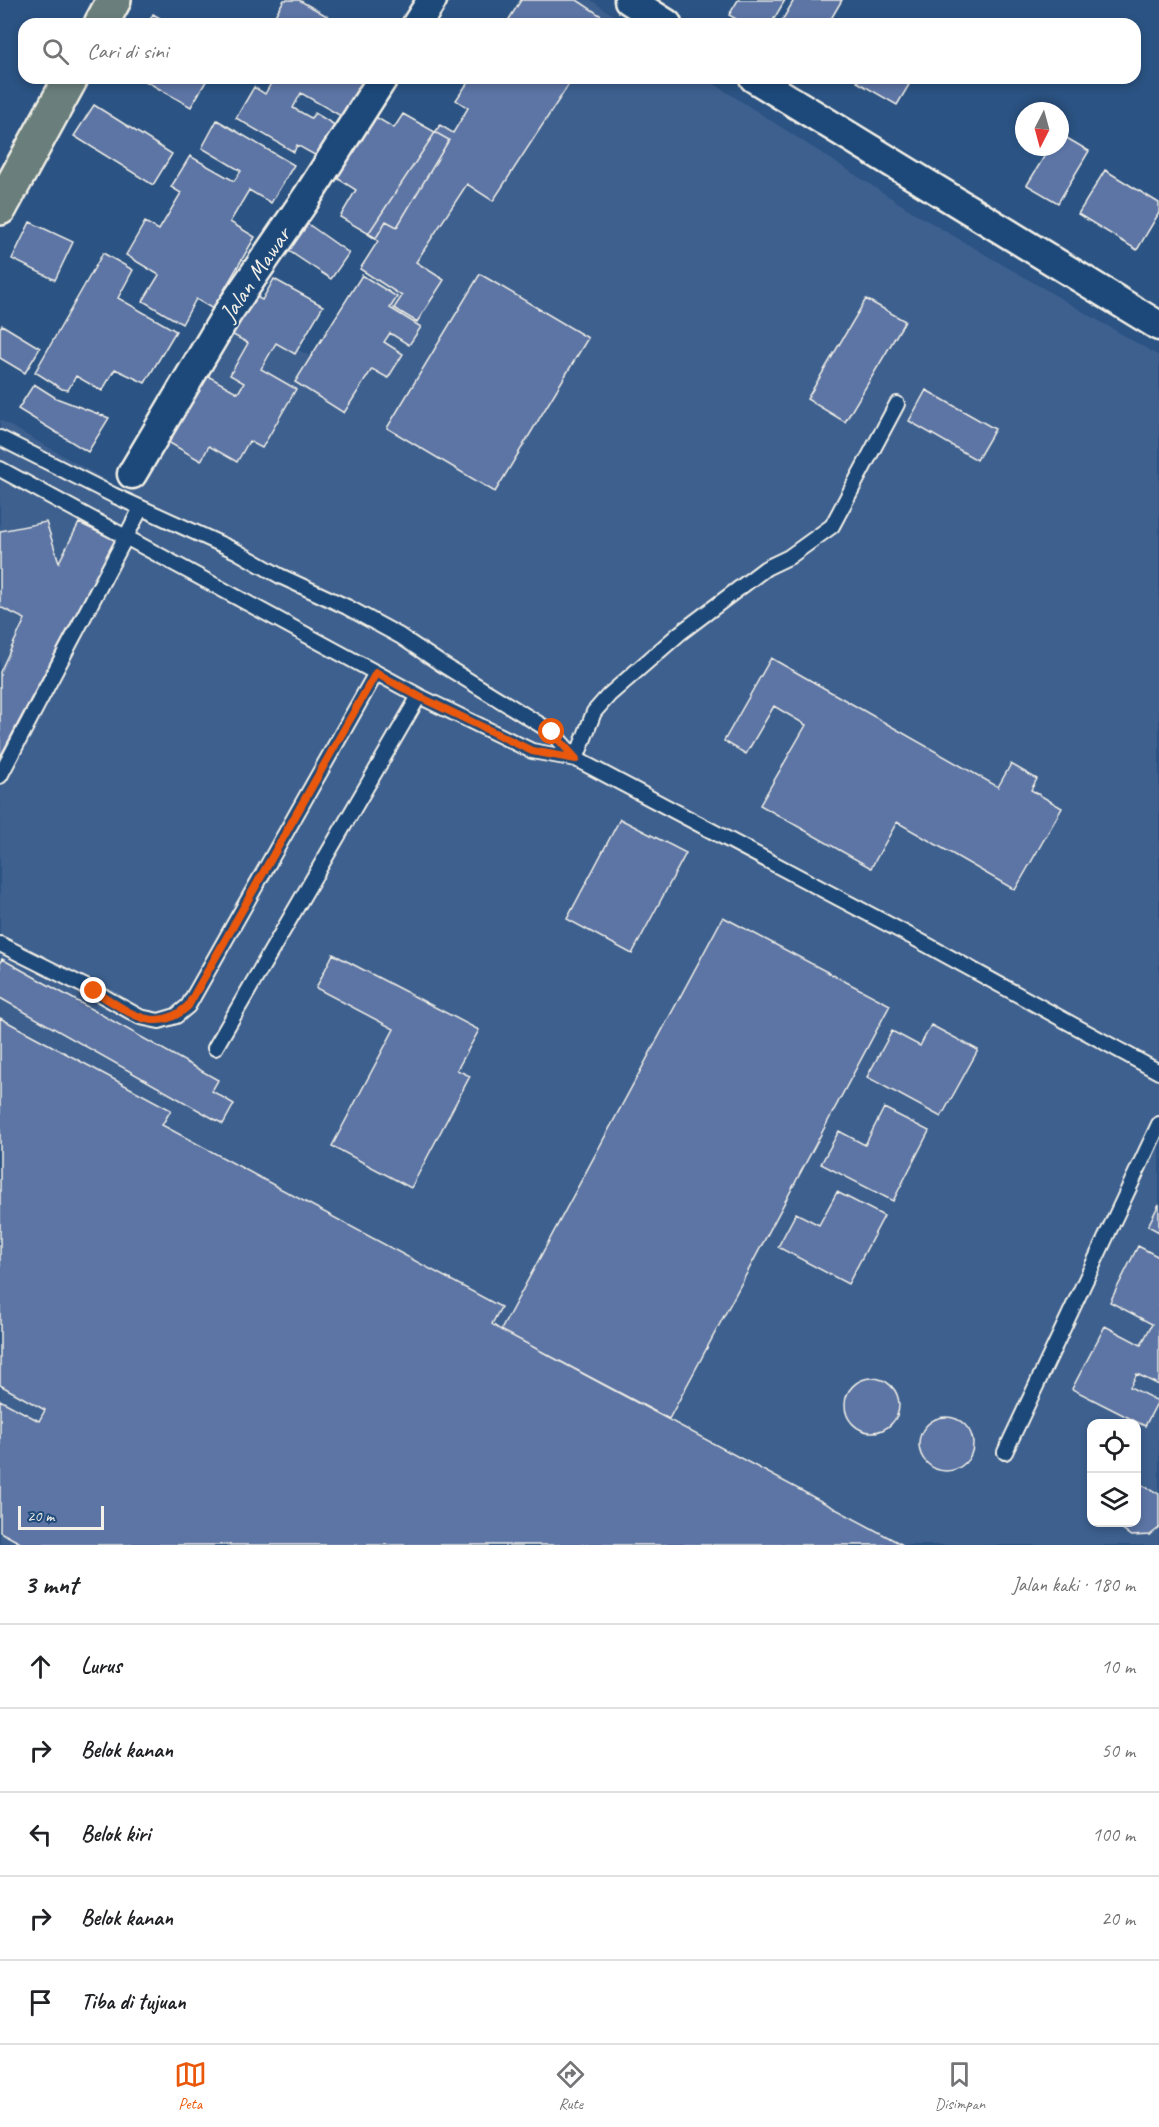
<!DOCTYPE html>
<html lang="id">
<meta charset="utf-8">
<style>
body{margin:0;font-family:Caveat,sans-serif;background:#f2f2f2;color:#202124}
.controls{position:absolute;right:18px;bottom:18px;display:grid;overflow:hidden;border-radius:12px;box-shadow:0 3px 9px #0003}
.controls button{width:54px;height:54px;display:grid;place-items:center;padding:0;border:0;border-bottom:2px solid #e0e0e0;background:#fff;color:#202124;font:30px sans-serif}
.compass{position:absolute;left:1015px;top:102px;width:54px;height:54px;border-radius:50%;background:#fff;box-shadow:0 3px 9px #0003;rotate:186deg}
.scale{position:absolute;left:18px;bottom:15px;width:86px;box-sizing:border-box;padding-left:6px;border:3px solid #f4f1e8;border-top:0;font-size:16px;line-height:21px;white-space:nowrap;color:#f4f1e8;-webkit-text-stroke:4px #1f4a7a;paint-order:stroke}
.stop{position:absolute;width:18px;height:18px;margin:-14px;border:4px solid #ea580c;border-radius:50%;background:#fff}
.stop.end{background:#ea580c;border-color:#fff;box-shadow:0 2px 6px #0008}
.list{margin:0;padding:0;list-style:none}
h2{display:flex;justify-content:space-between;align-items:center;height:78px;margin:0;padding:0 24px;font-size:26px}
h2 small{font-size:20px;font-weight:400;color:#757577}
.list li{display:grid;grid-template-columns:39px 1fr auto;gap:18px;align-items:center;box-sizing:border-box;height:84px;padding:0 24px;border-top:2px solid #e0e0e0}
.list b{display:block;font-size:22px;white-space:nowrap}
.list em{font-size:20px;font-style:normal;color:#757577}
.icon{flex:none;width:33px;height:33px;fill:none;stroke:currentColor;stroke-width:2;stroke-linecap:round;stroke-linejoin:round}
.map{position:relative;flex:none;width:1159px;height:1545px;overflow:hidden}
.search{position:absolute;background:#fff;box-shadow:0 3px 9px #0003;left:18px;right:18px;top:18px;height:66px;display:flex;align-items:center;gap:15px;box-sizing:border-box;padding:0 21px;border-radius:18px;color:#757577;font-size:22px}
.sheet{height:498px;background:#fff}
nav{display:flex;justify-content:space-around;align-items:center;box-sizing:border-box;height:84px;border-top:2px solid #e0e0e0;background:#fff;font-size:16px;color:#757577}
nav a{display:grid;justify-items:center;gap:3px}
nav .on{color:#ea580c}
.map>svg:first-child{display:block}
.built{fill:#3e608f;fill-rule:evenodd}
.building{fill:#5c75a5;stroke:#f4f1e8;stroke-width:1.5}
.lines{fill:none;stroke-linecap:round;stroke-linejoin:round}
.lane-casing{stroke:#f4f1e8;stroke-width:18}
.street-casing{stroke:#f4f1e8;stroke-width:33}
.highway-casing{stroke:#f4f1e8;stroke-width:38}
.lane{stroke:#1f4a7a;stroke-width:14}
.street{stroke:#1f4a7a;stroke-width:28}
.highway{stroke:#6b7f7c;stroke-width:33}
.route{stroke:#ea580c;stroke-width:8}
.labels{text-anchor:middle;dominant-baseline:central;stroke-width:4.5;stroke-linejoin:round;paint-order:stroke}
.street-label{font-size:24px;fill:#f4f1e8;stroke:#1f4a7a}
</style>
<div class="map">
<svg width="1159" height="1545" viewBox="0 0 1159 1545">
<rect width="100%" height="100%" fill="#2b5383"/>
<filter id="ink" filterUnits="userSpaceOnUse"><feTurbulence type="fractalNoise" baseFrequency=".0167" numOctaves="2"/><feDisplacementMap in="SourceGraphic" scale="12" xChannelSelector="R" yChannelSelector="G"/><feConvolveMatrix kernelMatrix="1 2 1 2 8 2 1 2 1" color-interpolation-filters="sRGB"/></filter>
<g filter="url(#ink)">
<path class="built" d="M553,0h38l35,24h-89z
M502,78h203l211,136 243,142v1189h-1159v-1125l127,72 106,-175 87,44zM1092,1424h44v98h-44z"/>
<path class="building" d="M284,0h15l42,24h-71z
M521,0h56l32,21 -1,3h-102z
M738,0h47l-14,24h-26l-16,-9z
M794,0h48l-14,24h-48z
M153,14l17,10h-22z
M140,78h68l-17,29z
M274,78h106l-27,45 -52,-30 -8,15 18,10 4,-5 23,14 -18,31 -23,-13 -3,7 -58,-34 18,-31 11,7z
M471,78h102l-80,123 -26,-17 -51,78 28,18 -27,42 -23,-14 8,-12 -42,-27 18,-28 -10,-7 72,-109 13,8 15,-25 -12,-8z
M859,78h54l-16,27 -40,-23z
M94,105l78,49 -19,31 -79,-49z
M403,114l46,26 -52,87 -11,-6 -10,17 -36,-21 16,-27 -19,-12 37,-62 20,12z
M217,120l77,45 -23,38 -22,-13 -19,32 25,15 -42,72 -17,-10 -14,25 -39,-23 16,-26 -33,-20 19,-33 14,8 22,-37 -10,-6 19,-31 44,25 7,-10 -39,-23z
M1060,134l29,17 -31,52 -31,-18 23,-38h10z
M1105,170l54,33v10l-22,37 -59,-36z
M30,222l43,20 -18,38 -43,-21z
M308,224l41,29 -18,26 -42,-28z
M103,253l30,17 -15,28 58,33 -31,52 -30,-14 -13,22 -26,-15 -8,14 -6,-1 -27,-17z
M480,274l108,64 -93,154 -108,-64z
M362,275l35,22 -7,11 31,19 -12,18 -19,-12 -6,9 19,12 -15,24 -16,-9 -28,44 -49,-31z
M274,279l49,27 -28,48 -19,-11 -15,26 35,20 -34,59 -13,-7 -12,21 -28,-16 -8,15 -40,-23 38,-67 39,22 6,-10 -14,-8 18,-32 -24,-13 22,-39 16,9z
M866,299l39,22 -60,101 -38,-23z
M2,325l38,23 -15,25 -25,-15v-30z
M34,384l22,14 53,20 -21,34 -70,-43z
M926,390l69,39 -18,31 -68,-39z
M46,522l13,40 20,-39 36,17 -115,217v-85l25,-53 -25,-12v-76z
M771,658l227,129 13,-23 26,15 -6,11 31,18 -47,82 -118,-68 -26,46 -111,-63 46,-80 -32,-19 -28,48 -22,-13z
M620,819l66,34 -54,101 -65,-35z
M723,917l167,88 -221,414 -168,-89z
M333,954l146,76 -22,40 13,6 -59,112 -79,-42 62,-117 -78,-41z
M2,959l216,121 -6,11 22,13 -11,20 -223,-126v-36z
M0,1018l171,92 -9,15 339,182 -9,17 9,6 402,215h-879l-24,-13v-132l39,21 6,-11 -45,-25z
M931,1025l47,25 -37,67 -74,-40 25,-46 28,15z
M884,1108l45,23 -36,70 -72,-37 18,-33 26,14z
M837,1192l47,24 -36,68 -70,-37 18,-34 23,12z
M1159,1204v28l-11,-6z
M1138,1246l21,11v128l-22,-11 -7,13 28,14 -13,25 -73,-37 33,-63 36,19 11,-21 -42,-22z
M845 1405a27 27 0 1 1 54 0a27 27 0 1 1-54 0Z
M919 1444a27 27 0 1 1 54 0a27 27 0 1 1-54 0Z
M1142,1485l17,9v34l-9,7 -19,1 -13,-9 -2,-5h20v-35z"/>
<g class="lines">
<g class="lane-casing">
<path id="lane" d="M0,438l113,57 123,56 44,25 67,31 53,29 40,27 112,69 24,27
M0,469l419,227 113,55 44,8 342,181 241,132
M576,759l18,-47 15,-17 71,-62 86,-65 23,-11 43,-31 65,-122
M0,776l141,-268
M0,944l94,47 46,26 19,4 17,-5 12,-10 188,-333
M215,1048l204,-352
M1005,1452l154,-328"/>
</g>
<g class="street-casing">
<path id="street" d="M629,0l38,24
M417,24l15,-24
M754,78l405,248
M132,474l95,-160 80,-117 76,-119"/>
</g>
<g class="highway-casing">
<path id="highway" d="M101,24l13,-24
M0,208l71,-130"/>
</g>
<use href="#lane" class="lane"/>
<use href="#street" class="street"/>
<use href="#highway" class="highway"/>
</g>
</g>
<g class="lines" filter="url(#ink)">
<path class="route" d="M94,991c33,19 60,46 94,15l188,-333 42,23 114,55 44,8 -24,-27"/>
</g>
<g class="labels">
<g class="street-label">
<text transform="translate(255 274) rotate(-56)">Jalan Mawar</text>
</g>
</g>
</svg>
<div class="controls">
<button><svg class="icon" aria-label="locate" viewBox="0 0 24 24"><circle cx="12" cy="12" r="6"/><path d="M12 2v4M12 18v4M2 12h4M18 12h4"/></svg></button>
<button><svg class="icon" aria-label="layers" viewBox="0 0 24 24"><path d="M12 4l9 5-9 5-9-5zM3 14l9 5 9-5"/></svg></button>
</div>
<svg class="compass" viewBox="-18 -18 36 36"><path d="M0-13l5 13h-10z" fill="#e53935"/><path d="M0 13l5-13h-10z" fill="#757577"/></svg>
<div class="scale">20 m</div>
<div class="stop" style="left:552px;top:732px"></div>
<div class="stop end" style="left:94px;top:991px"></div>
<div class="search"><svg class="icon" aria-label="search" viewBox="0 0 24 24"><circle cx="10" cy="10" r="6"/><path d="M15 15l6 6"/></svg>Cari di sini</div>
</div>
<section class="sheet">
<h2>3 mnt<small>Jalan kaki · 180 m</small></h2>
<ul class="list">
<li><svg class="icon" aria-label="ahead" viewBox="0 0 24 24"><path d="M12 20V5M6 11l6-6 6 6"/></svg><div><b>Lurus</b></div><em>10 m</em></li>
<li><svg class="icon" aria-label="right" viewBox="0 0 24 24"><path d="M7 20v-9h11M14 6l5 5-5 5"/></svg><div><b>Belok kanan</b></div><em>50 m</em></li>
<li><svg class="icon" aria-label="left" viewBox="0 0 24 24"><path d="M17 20v-9H6M10 6l-5 5 5 5"/></svg><div><b>Belok kiri</b></div><em>100 m</em></li>
<li><svg class="icon" aria-label="right" viewBox="0 0 24 24"><path d="M7 20v-9h11M14 6l5 5-5 5"/></svg><div><b>Belok kanan</b></div><em>20 m</em></li>
<li><svg class="icon" aria-label="arrive" viewBox="0 0 24 24"><path d="M6 21V4h12l-3 4 3 4H6"/></svg><div><b>Tiba di tujuan</b></div></li>
</ul>
</section>
<nav>
<a class="on"><svg class="icon" aria-label="map" viewBox="0 0 24 24"><path d="M3 6l6-2 6 2 6-2v14l-6 2-6-2-6 2zM9 4v14M15 6v14"/></svg>Peta</a>
<a><svg class="icon" aria-label="directions" viewBox="0 0 24 24"><path d="M12 3l9 9-9 9-9-9zM9 14v-3h6M13 9l2 2-2 2"/></svg>Rute</a>
<a><svg class="icon" aria-label="saved" viewBox="0 0 24 24"><path d="M7 4h10v16l-5-4-5 4z"/></svg>Disimpan</a>
</nav>
